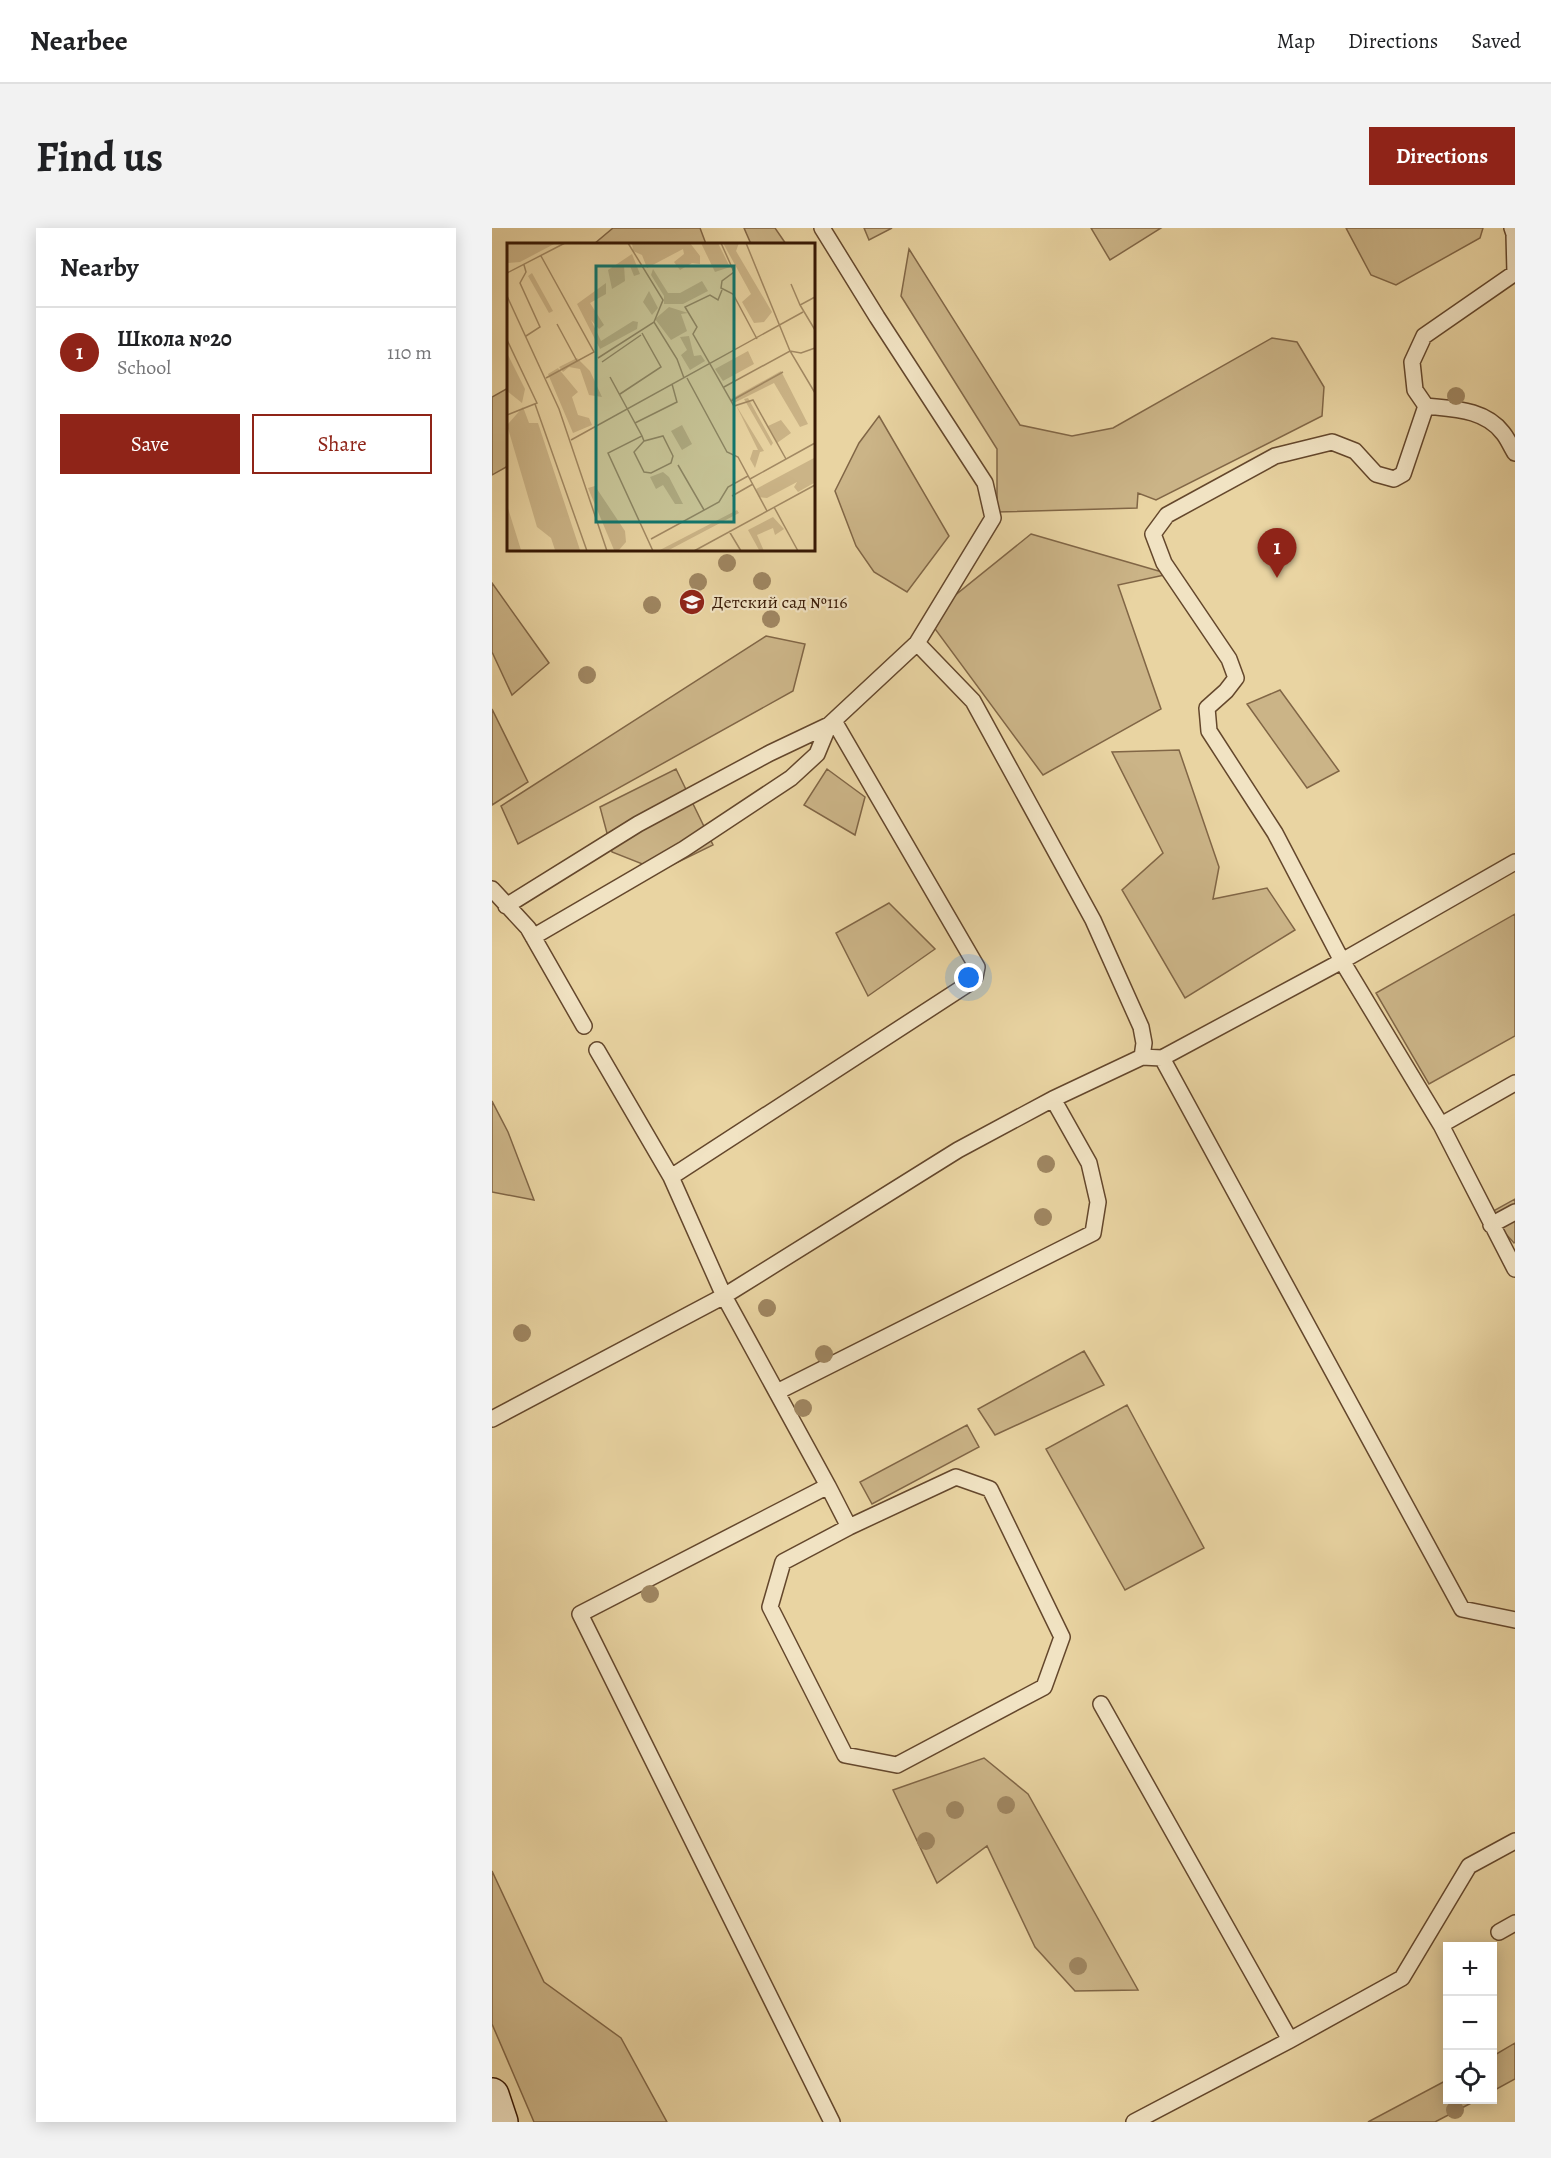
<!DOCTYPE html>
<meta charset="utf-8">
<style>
body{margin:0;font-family:Alegreya,serif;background:#f2f2f2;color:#202124}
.controls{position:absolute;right:18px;bottom:18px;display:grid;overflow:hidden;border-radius:0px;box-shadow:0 3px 15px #0003}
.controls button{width:54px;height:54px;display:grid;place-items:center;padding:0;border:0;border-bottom:2px solid #e0e0e0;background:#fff;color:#202124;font:30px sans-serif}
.you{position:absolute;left:477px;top:750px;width:21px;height:21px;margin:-15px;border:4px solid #fff;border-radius:50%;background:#1a73e8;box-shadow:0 0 0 9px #1a73e833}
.badge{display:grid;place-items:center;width:39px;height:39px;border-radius:50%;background:#8f2418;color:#fff;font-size:20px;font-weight:700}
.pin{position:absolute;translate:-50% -50px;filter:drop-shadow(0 2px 3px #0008)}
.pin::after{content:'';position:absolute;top:32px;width:21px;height:18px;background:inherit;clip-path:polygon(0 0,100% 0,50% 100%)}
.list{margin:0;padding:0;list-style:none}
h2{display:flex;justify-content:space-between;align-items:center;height:78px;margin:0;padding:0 24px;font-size:26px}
h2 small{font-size:20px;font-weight:400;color:#757577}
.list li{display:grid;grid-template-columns:39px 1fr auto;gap:18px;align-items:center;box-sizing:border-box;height:90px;padding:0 24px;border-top:2px solid #e0e0e0}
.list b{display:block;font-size:22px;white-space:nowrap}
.list p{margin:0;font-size:20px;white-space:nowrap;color:#757577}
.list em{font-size:20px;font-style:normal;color:#757577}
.actions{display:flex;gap:12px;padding:18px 24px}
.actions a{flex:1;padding:14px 0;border:2px solid #8f2418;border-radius:0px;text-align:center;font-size:21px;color:#8f2418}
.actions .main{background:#8f2418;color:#fff}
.icon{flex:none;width:33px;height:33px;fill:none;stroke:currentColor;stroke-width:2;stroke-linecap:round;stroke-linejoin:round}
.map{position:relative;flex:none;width:1023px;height:1894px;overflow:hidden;border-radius:0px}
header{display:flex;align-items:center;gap:36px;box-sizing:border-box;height:84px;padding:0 30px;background:#fff;border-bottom:2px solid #e0e0e0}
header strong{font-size:28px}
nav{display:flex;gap:33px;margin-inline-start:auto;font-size:21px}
.intro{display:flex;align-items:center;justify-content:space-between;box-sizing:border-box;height:144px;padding:0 36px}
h1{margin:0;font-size:42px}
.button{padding:15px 27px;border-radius:0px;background:#8f2418;color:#fff;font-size:21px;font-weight:700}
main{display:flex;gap:36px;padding:0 36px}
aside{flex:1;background:#fff;border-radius:0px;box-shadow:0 3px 15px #0003}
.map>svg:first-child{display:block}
.green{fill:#cbb487;stroke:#816646;stroke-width:1.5}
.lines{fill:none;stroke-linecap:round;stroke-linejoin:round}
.lane-casing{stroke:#64472c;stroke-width:18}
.secondary-casing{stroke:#371804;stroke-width:36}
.lane{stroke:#f1e3c3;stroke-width:15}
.secondary{stroke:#f1e3c3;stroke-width:33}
.tree{fill:#9f8661}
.labels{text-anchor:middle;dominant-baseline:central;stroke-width:4.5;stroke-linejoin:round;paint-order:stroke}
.poi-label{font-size:18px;fill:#371804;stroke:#f1e3c3;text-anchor:start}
.inset-road{fill:none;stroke:#a28963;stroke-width:1.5}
.view{fill:#0f766e;fill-opacity:0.15;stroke:#0f766e;stroke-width:3}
.inset-edge{fill:none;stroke:#371804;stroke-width:3}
</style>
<header>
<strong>Nearbee</strong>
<nav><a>Map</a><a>Directions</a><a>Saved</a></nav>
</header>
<div class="intro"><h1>Find us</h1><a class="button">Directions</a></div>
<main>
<aside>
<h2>Nearby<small></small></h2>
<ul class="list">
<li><span class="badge">1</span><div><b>Школа №20</b><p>School</p></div><em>110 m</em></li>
</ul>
<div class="actions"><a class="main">Save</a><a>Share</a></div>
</aside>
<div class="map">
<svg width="1023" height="1894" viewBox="0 0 1023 1894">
<rect width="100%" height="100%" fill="#e9d4a2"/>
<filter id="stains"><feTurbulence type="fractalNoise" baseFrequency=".00333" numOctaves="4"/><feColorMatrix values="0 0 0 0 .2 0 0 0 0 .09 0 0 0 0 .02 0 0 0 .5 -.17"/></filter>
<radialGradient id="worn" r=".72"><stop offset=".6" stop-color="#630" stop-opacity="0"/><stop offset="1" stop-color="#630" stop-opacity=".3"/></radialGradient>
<path class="green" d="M121,0h87l6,16h-112z
M252,0h31l11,16h-35z
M372,0h28l-23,12z
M599,0h70l-51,32z
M854,0h137l-3,10 -84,47 -25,-10z
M417,21l111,176 52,11 41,-8 159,-90 25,4 27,45 -2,29 -166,84 -18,-7 -1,15 -140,4v-63l-96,-153z
M16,160v78l-16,9v-78z
M387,188l70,120 -42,56 -33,-20 -18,-26 -21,-55 24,-48z
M539,306l138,40 -51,11 43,124 -118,66 -116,-157z
M0,355l57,80 -37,32 -20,-43z
M274,408l39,8 -12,47 -275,153 -17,-38z
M788,462l59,81 -32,17 -60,-84z
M0,481l36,73 -36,23z
M687,522l40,117 -6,32 54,-11 28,42 -110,68 -63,-108 41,-37 -51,-101z
M184,541l37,76 -53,26 -48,-19 -12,-45z
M335,541l38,28 -10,38 -51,-30z
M397,675l46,46 -67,47 -32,-63z
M1023,686v122l-86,48 -53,-91z
M0,873l16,31 26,68 -42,-8z
M1023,971v43l-1,1 -26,-29z
M592,1123l20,34 -109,50 -17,-26z
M635,1177l77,143 -79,42 -79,-141z
M475,1197l12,22 -107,57 -12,-22z
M492,1530l44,36 110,196 -63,1 -40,-44 -48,-101 -50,37 -44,-93z
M0,1643l52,111 77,56 46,84h-133l-42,-98z
M1023,1815v36l-22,12v-35z
M955,1852l1,20h29l-42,22h-67z"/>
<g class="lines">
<g class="lane-casing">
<path id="lane" d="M330,0l55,89 108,166 8,35 -76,125
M1020,0l2,6 1,39 -91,63 -12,26 3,28 11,16c27,3 59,3 77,27 5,6 8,14 12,20
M934,178l-23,68 -9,5 -18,-5 -21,-23 -23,-9 -57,14 -108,59 -14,19 11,29 65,96 7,19 -10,13 -19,17 2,23 66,102 67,128 99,164 74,144
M0,661l36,39 56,98
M14,678l132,-82 132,-71 59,-28 88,-82 56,58 120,219 48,107 3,16 -2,14
M41,709l151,-88 107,-71 26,-24 12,-29
M105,822l74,127 53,119 104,190 -248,128 252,508
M670,830l300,551 53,11
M949,897l74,-42
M179,949l297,-193 7,-7 2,-10 -143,-246
M999,997l24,-13
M285,1164l316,-159 5,-31 -9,-39 -36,-64
M0,1191l232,-123 234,-146 95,-51 89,-42 20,1 180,-97 173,-99
M336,1258l21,41 107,-50 34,12 72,148 -18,50 -147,78 -52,-10 -75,-148 13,-45 66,-35
M609,1476l189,336
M1007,1704l16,-9
M642,1894l156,-82 112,-62 67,-112 46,-25"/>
</g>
<g class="secondary-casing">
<path id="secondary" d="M0,1867l9,27"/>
</g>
<use href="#lane" class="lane"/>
<use href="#secondary" class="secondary"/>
</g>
<g class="tree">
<circle cx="964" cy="168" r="9"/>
<circle cx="235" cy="335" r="9"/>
<circle cx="270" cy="353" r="9"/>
<circle cx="206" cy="354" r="9"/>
<circle cx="160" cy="377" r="9"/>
<circle cx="279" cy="391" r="9"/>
<circle cx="95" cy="447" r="9"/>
<circle cx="554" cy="936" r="9"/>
<circle cx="551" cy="989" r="9"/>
<circle cx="275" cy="1080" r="9"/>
<circle cx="30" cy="1105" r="9"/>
<circle cx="332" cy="1126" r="9"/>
<circle cx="311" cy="1180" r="9"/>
<circle cx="158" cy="1366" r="9"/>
<circle cx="514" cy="1577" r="9"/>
<circle cx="463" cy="1582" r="9"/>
<circle cx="434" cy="1613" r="9"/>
<circle cx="586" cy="1738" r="9"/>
<circle cx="963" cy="1882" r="9"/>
</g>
<defs>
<g id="school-disc" transform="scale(1.35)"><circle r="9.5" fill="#8f2418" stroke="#f1e3c3"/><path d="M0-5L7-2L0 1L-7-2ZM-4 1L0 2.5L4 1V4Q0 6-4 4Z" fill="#fff"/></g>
</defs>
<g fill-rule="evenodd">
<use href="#school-disc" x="200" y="374"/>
</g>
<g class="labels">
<g class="poi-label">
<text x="220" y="374">Детский сад №116</text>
</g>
</g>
<g transform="translate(15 15)">
<rect width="308" height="308" fill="#e9d4a2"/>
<path d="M0,0h49l-36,19 -13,1zM125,0h58l10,13v8l-8,-1 -12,7 -6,-8 10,-8 -1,-5 -36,19 -5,-13 -9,-4zM194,0h17l12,24 -15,5zM216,0h16l-3,8 36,61 -8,10 -10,1 -12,-21 9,-8zM125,11l8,20 -6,2 -4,-10 -6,-1 1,16 -13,8 -4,-19zM146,26l15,24h12l22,-12 6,10 -25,13h-19v-8l-13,-21zM25,30l21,38 -4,2 -21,-37zM99,40v11l-16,9 14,22 -5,4 -8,-9 10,21 32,-20 5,1 -1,7 -37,20 -23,-45zM142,48l9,17 -6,7 -9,-13zM162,64l19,6 -7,1 6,17 -16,9 -16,-21zM182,93l5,20 7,-1 4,6 -15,9 -9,-15 6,-5 -7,-13zM241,108l6,13 -31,17 -8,-12zM0,110l18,36 -3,14 -15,-12zM70,115l13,13 12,26 -13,-2 -9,-26 -11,-2 -6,5 -4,-5zM51,125l20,24 -6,5 6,18 11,3 3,7 -19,8 -25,-59zM274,128l27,53 -8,3 -26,-44 -40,20 -3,-4zM241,155l25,45 -2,3 -27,-47zM229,162l28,46 -4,1 -5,16 -5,-9 3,-9h5zM16,164l6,16h9l42,127h-25l-4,-12 -14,-11 -30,-102zM274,177l10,13 -14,10 -9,-17zM175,182l10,19 -10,6 -11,-19zM307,215v25l-16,9 -4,-5 3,-5 -30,16 -8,-1 -3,-8zM156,229l6,5 14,27h-8l-12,-19 -7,4 -6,-12zM88,243l30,45 1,11 -7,8h-5l-26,-62zM0,262l14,45h-14zM230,267l2,3 -70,37h-9zM266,274l11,12 -9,6 -2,-7 -16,7 7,16 -5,-1 -11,-20z" fill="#cbb487"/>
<path class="inset-road" d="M121,0l35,57 -9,22M214,0l13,29 -12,9 -1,7 12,6 24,45M239,0l44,108 25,42M34,13l53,96 -48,26M17,22l2,7 -6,11 20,44 -14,9M0,30l58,-30M284,41l9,21M215,47l-4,10 -8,-5 -25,12 12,20 -4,7 41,72 19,-6 33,59M0,53l52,113 48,142M308,54l-15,8 15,25M50,81l20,37M0,97l30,63 -30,12M91,115l56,-36 23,37 7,19M95,119l39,-27M103,134l32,59 -34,17 45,98M180,135l40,74 11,5 29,54M217,144l66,-36 11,2 14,-5M113,151l41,-27 -19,-34M224,158l52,-29M28,161l52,147M128,180l42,-21 -5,-18M135,193l2,5 19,-5 10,20 -2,7 -20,10 -7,-1 -10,-20 10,-11M64,197l232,-128M171,222l26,45M243,236l65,-36M225,253l21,-12M267,264l24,44M222,288l12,20M144,296l68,-37 9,-15 20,-11M187,308l121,-66"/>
<path class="view" d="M89,23h138v256h-138z"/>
<rect width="308" height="308" class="inset-edge"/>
</g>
<rect width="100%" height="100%" filter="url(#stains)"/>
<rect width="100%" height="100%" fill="url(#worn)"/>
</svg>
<div class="controls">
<button>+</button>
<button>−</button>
<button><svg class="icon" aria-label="locate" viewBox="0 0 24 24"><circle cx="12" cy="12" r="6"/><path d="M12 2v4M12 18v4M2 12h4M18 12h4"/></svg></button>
</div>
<div class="you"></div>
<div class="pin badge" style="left:785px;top:350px">1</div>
</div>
</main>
